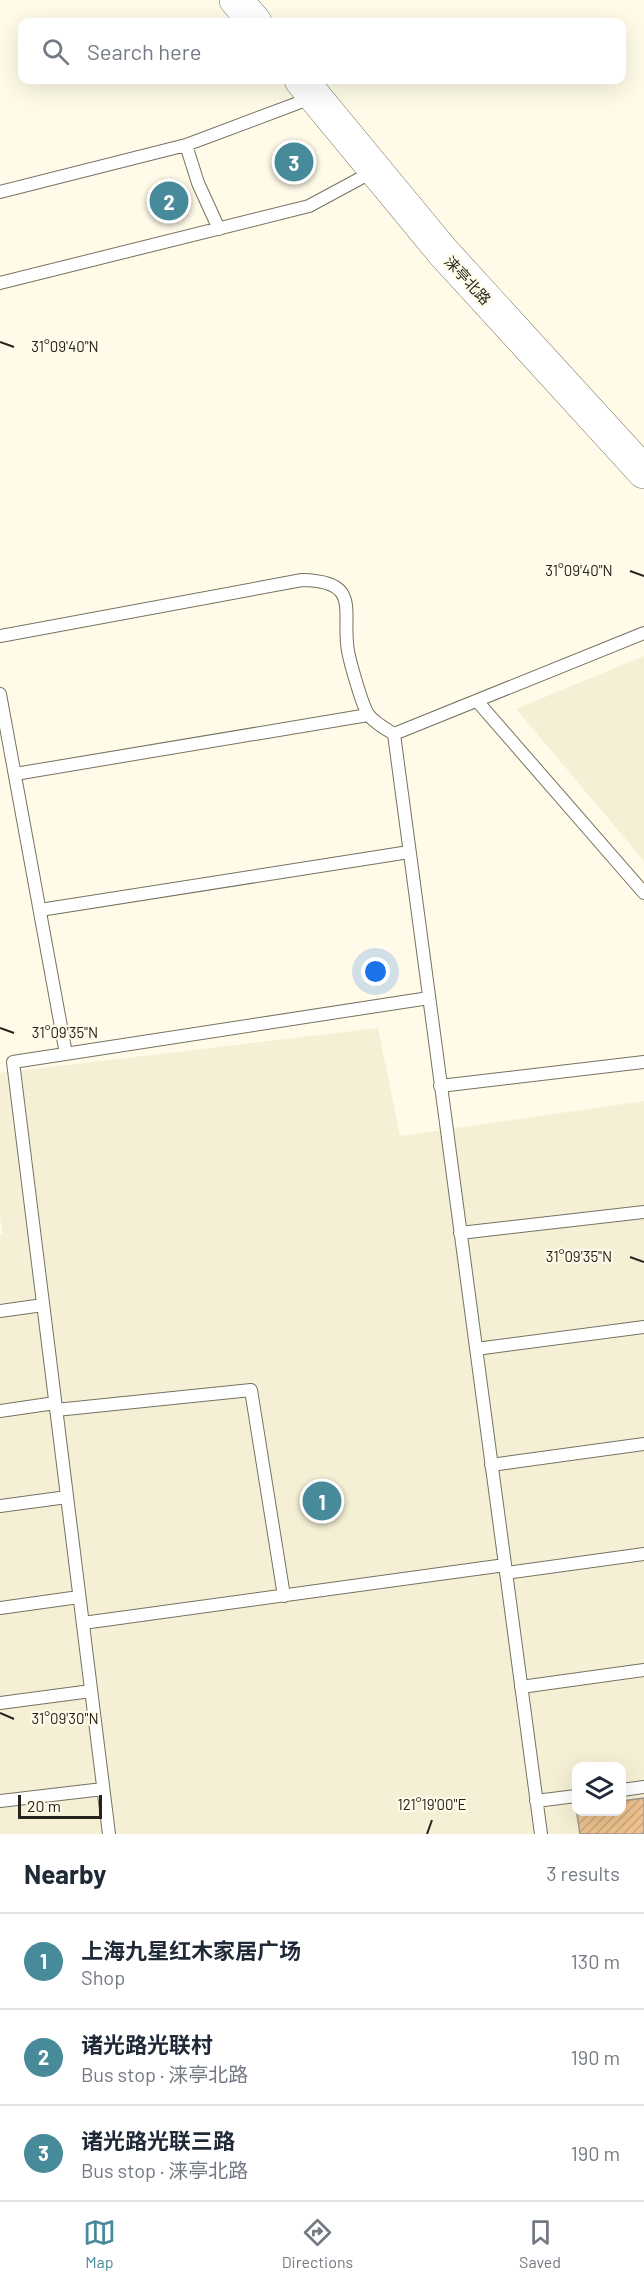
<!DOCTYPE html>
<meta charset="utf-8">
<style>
body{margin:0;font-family:Barlow,"Noto Sans SC",sans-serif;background:#f2f2f3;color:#1f2937}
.controls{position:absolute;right:18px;bottom:18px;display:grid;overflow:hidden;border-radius:12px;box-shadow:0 6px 24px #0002}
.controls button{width:54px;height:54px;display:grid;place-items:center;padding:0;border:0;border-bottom:2px solid #e0e1e3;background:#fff;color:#1f2937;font:30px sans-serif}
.scale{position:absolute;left:18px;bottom:15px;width:84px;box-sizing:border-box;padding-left:6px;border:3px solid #25231d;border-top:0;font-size:16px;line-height:21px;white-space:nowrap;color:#25231d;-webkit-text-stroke:4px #fffbe8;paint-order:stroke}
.you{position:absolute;left:376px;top:972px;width:21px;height:21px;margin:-15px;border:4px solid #fff;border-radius:50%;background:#1a73e8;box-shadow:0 0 0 9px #1a73e833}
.badge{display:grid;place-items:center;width:39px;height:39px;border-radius:50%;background:#478a9a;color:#fff;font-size:20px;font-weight:700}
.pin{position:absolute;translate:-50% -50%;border:3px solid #fff;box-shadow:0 2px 6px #0006}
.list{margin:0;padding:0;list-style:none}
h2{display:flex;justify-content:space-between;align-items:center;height:78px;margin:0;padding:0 24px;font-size:26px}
h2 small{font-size:20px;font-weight:400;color:#747a83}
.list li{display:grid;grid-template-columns:39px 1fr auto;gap:18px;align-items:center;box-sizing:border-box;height:96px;padding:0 24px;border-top:2px solid #e0e1e3}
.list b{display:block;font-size:22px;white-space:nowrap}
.list p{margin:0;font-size:20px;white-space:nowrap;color:#747a83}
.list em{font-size:20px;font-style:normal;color:#747a83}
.icon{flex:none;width:33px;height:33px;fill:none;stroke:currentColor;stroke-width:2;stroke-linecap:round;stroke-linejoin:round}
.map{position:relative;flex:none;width:644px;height:1834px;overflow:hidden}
.search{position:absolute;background:#fff;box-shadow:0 6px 24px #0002;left:18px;right:18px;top:18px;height:66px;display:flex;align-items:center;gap:15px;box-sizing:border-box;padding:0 21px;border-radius:12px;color:#747a83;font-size:22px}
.sheet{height:366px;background:#fff}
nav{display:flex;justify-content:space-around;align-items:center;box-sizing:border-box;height:84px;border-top:2px solid #e0e1e3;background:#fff;font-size:16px;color:#747a83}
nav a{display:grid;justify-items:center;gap:3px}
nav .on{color:#478a9a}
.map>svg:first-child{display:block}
.built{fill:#f5f0d5;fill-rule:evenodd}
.building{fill:url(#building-hatch);stroke:#a39789;stroke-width:1.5}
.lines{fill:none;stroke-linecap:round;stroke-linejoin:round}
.lane-casing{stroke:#757261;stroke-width:14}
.secondary-casing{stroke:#757261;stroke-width:34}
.lane{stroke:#fff;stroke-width:12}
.secondary{stroke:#fff;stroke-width:33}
.ticks{fill:none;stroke:#25231d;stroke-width:2}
.labels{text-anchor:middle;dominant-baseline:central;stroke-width:4.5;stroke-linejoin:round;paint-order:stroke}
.street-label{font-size:15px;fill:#25231d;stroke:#fffbe8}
.ticks-label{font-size:15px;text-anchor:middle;fill:#25231d;stroke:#fffbe8;stroke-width:4.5;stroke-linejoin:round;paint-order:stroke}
</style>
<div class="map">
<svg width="644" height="1834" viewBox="0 0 644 1834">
<defs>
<pattern id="building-hatch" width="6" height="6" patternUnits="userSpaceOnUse" patternTransform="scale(1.5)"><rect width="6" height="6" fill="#edc28e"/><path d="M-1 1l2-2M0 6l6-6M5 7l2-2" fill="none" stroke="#cba67a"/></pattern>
</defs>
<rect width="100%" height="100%" fill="#fffbe8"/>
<path class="built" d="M644,656v205l-128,-152z
M378,1028l22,108 244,-35v733h-644v-599l3,-1 -3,-16v-145zM576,1766h46v46h-46z"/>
<path class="building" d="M644,1798v36h-64l-4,-26v4h46v-11z"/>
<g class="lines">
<g class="lane-casing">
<path id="lane" d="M186,145l12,38 21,46
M0,192l186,-47 128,-48
M0,283l309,-77 65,-35
M0,636l302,-56c61,1 39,32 46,71 2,11 14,54 20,63 5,8 18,15 26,20l147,1100
M0,694l66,360
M477,701l167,192
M394,734l250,-101
M15,774l353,-59
M40,910l369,-58
M440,1086l204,-24
M460,1233l184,-21
M0,1311l43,-6
M476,1349l168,-22
M56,1410l195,-20 33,206
M0,1411l55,-8
M491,1465l153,-21
M0,1506l67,-9
M506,1573l138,-19
M0,1608l79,-11
M83,1623l422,-58
M521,1687l123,-17
M0,1703l91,-12
M622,1790l22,-3
M0,1801l103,-12
M536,1801l40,-5
M109,1834l-96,-772 416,-64"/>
</g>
<g class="secondary-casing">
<path id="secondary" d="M236,0l19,22
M301,80l142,172 201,220"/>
</g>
<use href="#lane" class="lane"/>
<use href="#secondary" class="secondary"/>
</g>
<path class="ticks" d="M0,342l14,5M630,571l14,5M0,1028l14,5M630,1257l14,5M0,1713l14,6M427,1834l5,-14"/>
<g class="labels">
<g class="street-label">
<text transform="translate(468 280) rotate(47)">涞亭北路</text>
</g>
</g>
<g class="ticks-label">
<text x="65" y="352">31°09'40"N</text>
<text x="579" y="576">31°09'40"N</text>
<text x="65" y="1038">31°09'35"N</text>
<text x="579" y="1262">31°09'35"N</text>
<text x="65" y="1724">31°09'30"N</text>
<text x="432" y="1810">121°19'00"E</text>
</g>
</svg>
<div class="controls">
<button><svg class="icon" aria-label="layers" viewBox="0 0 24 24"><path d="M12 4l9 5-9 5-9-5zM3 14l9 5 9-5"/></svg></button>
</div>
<div class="scale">20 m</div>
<div class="you"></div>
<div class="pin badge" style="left:322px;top:1501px">1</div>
<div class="pin badge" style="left:169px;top:201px">2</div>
<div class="pin badge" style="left:294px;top:162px">3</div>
<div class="search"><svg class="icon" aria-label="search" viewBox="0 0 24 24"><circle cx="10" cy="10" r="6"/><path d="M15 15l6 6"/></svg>Search here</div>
</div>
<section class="sheet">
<h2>Nearby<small>3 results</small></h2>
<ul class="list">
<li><span class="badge">1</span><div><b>上海九星红木家居广场</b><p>Shop</p></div><em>130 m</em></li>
<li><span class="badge">2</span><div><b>诸光路光联村</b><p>Bus stop · 涞亭北路</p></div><em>190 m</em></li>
<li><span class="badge">3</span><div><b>诸光路光联三路</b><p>Bus stop · 涞亭北路</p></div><em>190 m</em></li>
</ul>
</section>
<nav>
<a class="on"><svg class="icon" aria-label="map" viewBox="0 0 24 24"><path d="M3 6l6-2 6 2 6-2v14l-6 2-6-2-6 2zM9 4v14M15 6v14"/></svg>Map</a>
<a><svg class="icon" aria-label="directions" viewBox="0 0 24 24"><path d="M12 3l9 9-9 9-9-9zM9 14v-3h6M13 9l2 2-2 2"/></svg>Directions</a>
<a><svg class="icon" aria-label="saved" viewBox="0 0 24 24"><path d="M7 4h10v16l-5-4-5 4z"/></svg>Saved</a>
</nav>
